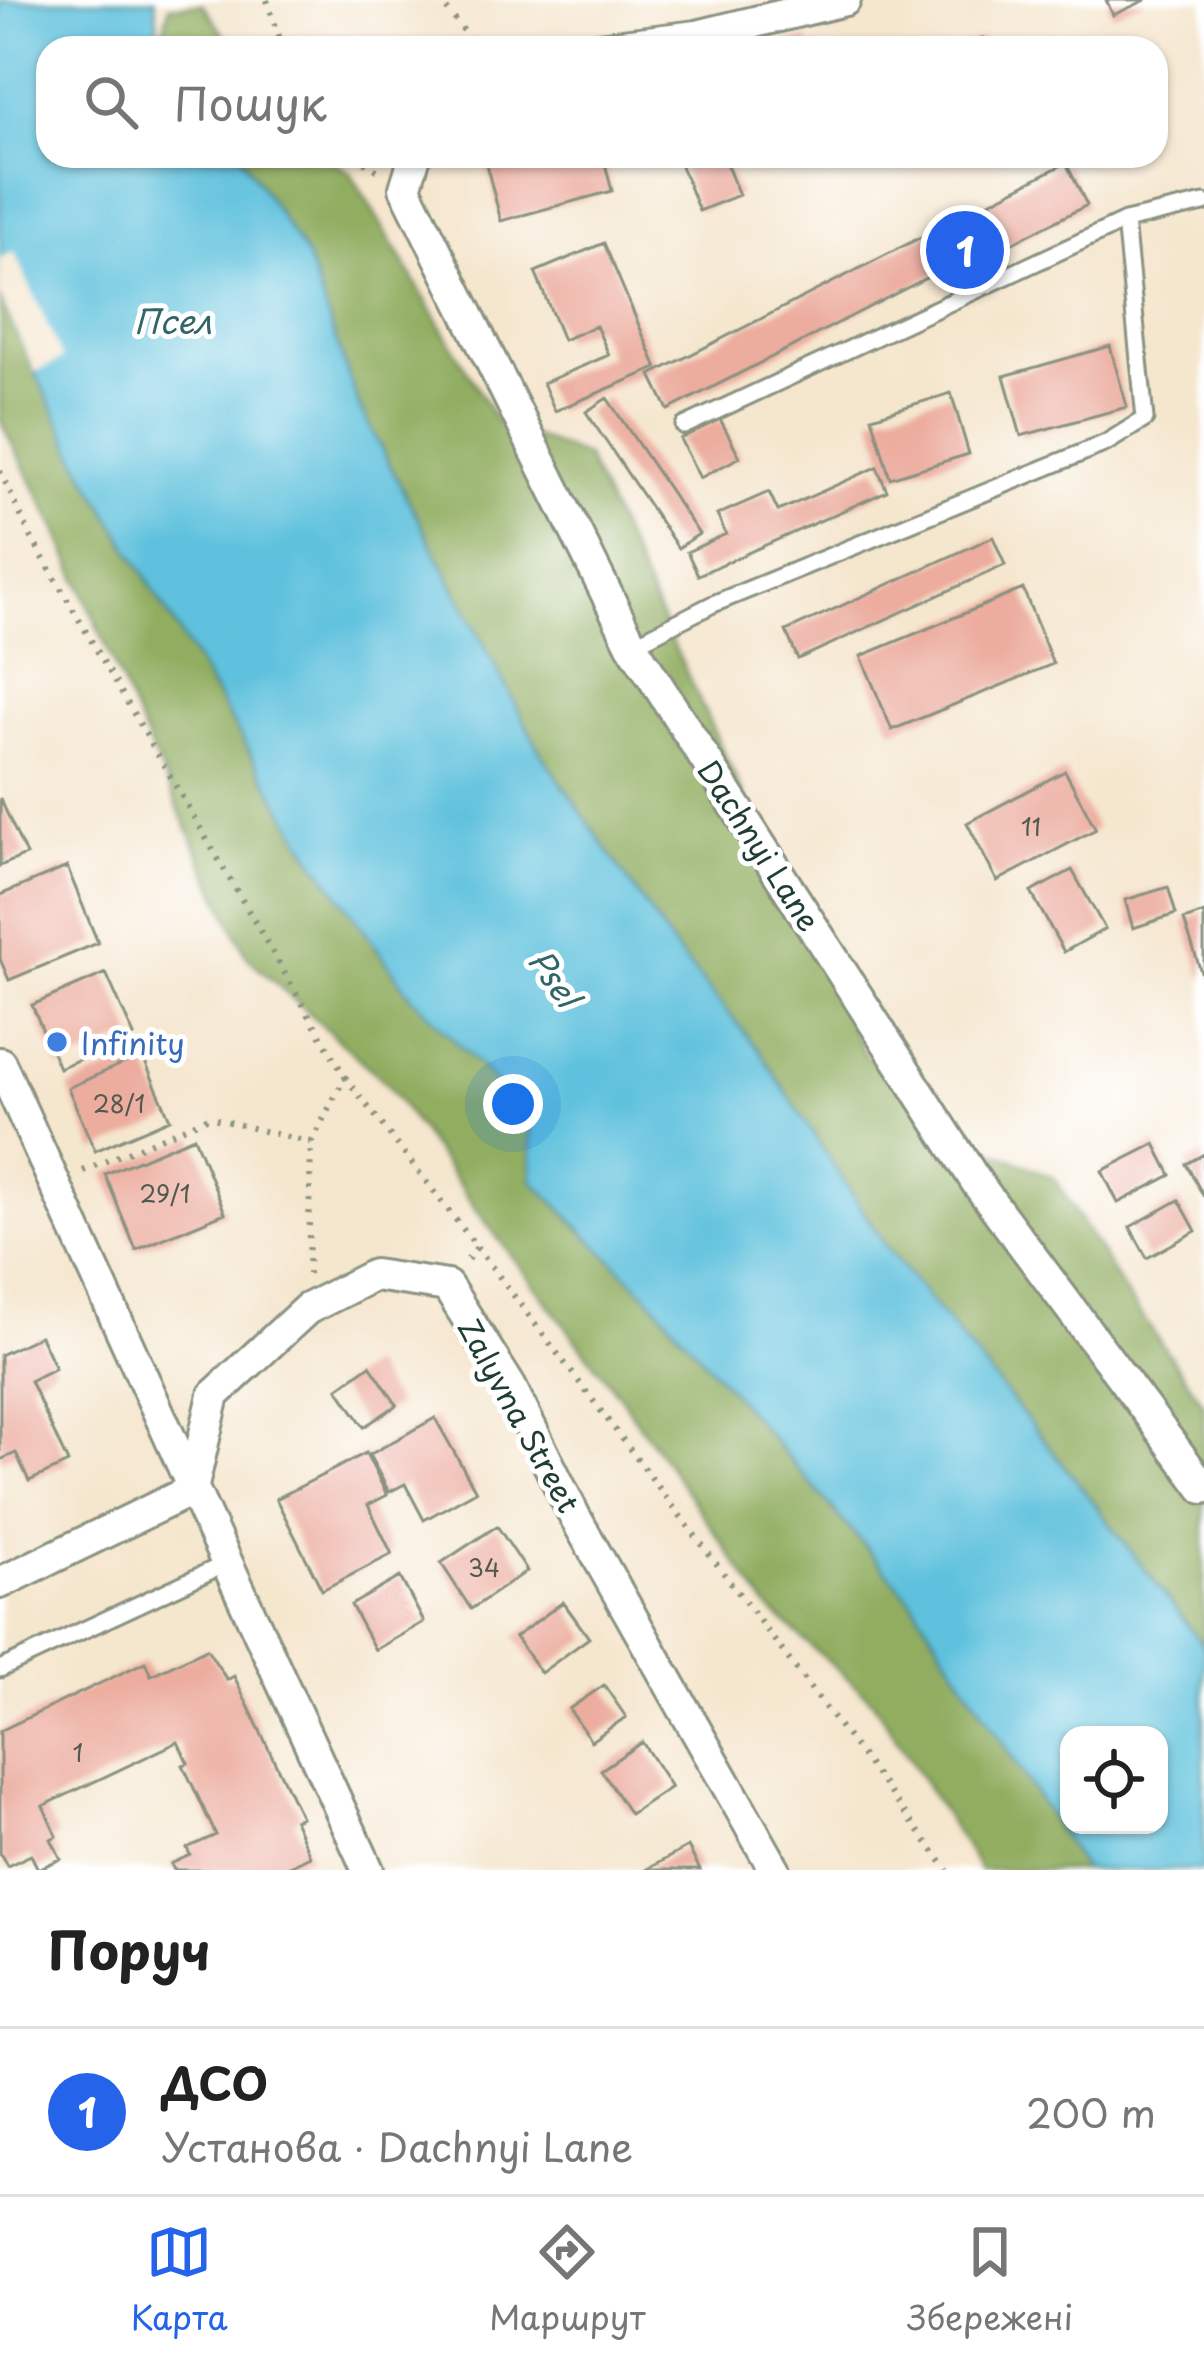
<!DOCTYPE html>
<html lang="uk">
<meta charset="utf-8">
<style>
body{margin:0;font-family:"Playpen Sans",sans-serif;background:#f6f6f6;color:#222}
.controls{position:absolute;right:36px;bottom:36px;display:grid;overflow:hidden;border-radius:24px;box-shadow:0 3px 9px #0004}
.controls button{width:108px;height:108px;display:grid;place-items:center;padding:0;border:0;border-bottom:3px solid #e0e0e0;background:#fff;color:#222;font:60px sans-serif}
.you{position:absolute;left:513px;top:1104px;width:42px;height:42px;margin:-30px;border:9px solid #fff;border-radius:50%;background:#1a73e8;box-shadow:0 0 0 18px #1a73e833}
.badge{display:grid;place-items:center;width:78px;height:78px;border-radius:50%;background:#2563eb;color:#fff;font-size:39px;font-weight:700}
.pin{position:absolute;translate:-50% -50%;border:6px solid #fff;box-shadow:0 3px 12px #0006}
.list{margin:0;padding:0;list-style:none}
h2{display:flex;justify-content:space-between;align-items:center;height:156px;margin:0;padding:0 48px;font-size:51px}
h2 small{font-size:39px;font-weight:400;color:#767676}
.list li{display:grid;grid-template-columns:78px 1fr auto;gap:36px;align-items:center;box-sizing:border-box;height:168px;padding:0 48px;border-top:3px solid #e0e0e0}
.list b{display:block;font-size:45px;white-space:nowrap}
.list p{margin:0;font-size:39px;white-space:nowrap;color:#767676}
.list em{font-size:39px;font-style:normal;color:#767676}
.icon{flex:none;width:66px;height:66px;fill:none;stroke:currentColor;stroke-width:2;stroke-linecap:round;stroke-linejoin:round}
.map{position:relative;flex:none;width:1204px;height:1870px;overflow:hidden}
.search{position:absolute;background:#fff;box-shadow:0 3px 9px #0004;left:36px;right:36px;top:36px;height:132px;display:flex;align-items:center;gap:30px;box-sizing:border-box;padding:0 42px;border-radius:36px;color:#767676;font-size:45px}
.sheet{height:324px;background:#fff}
nav{display:flex;justify-content:space-around;align-items:center;box-sizing:border-box;height:168px;border-top:3px solid #e0e0e0;background:#fff;font-size:33px;color:#767676}
nav a{display:grid;justify-items:center;gap:6px}
nav .on{color:#2563eb}
.map>svg:first-child{display:block}
.forest{fill:#91ad60;stroke:#58754a;stroke-width:3}
.water{fill:#5fc1dd;stroke:#3f7f88;stroke-width:3;fill-rule:evenodd}
.pier{fill:#f5e6ce}
.building{fill:#ecac9e}
.lines{fill:none;stroke-linecap:round;stroke-linejoin:round}
.lane-casing{stroke:#8a9281;stroke-width:21}
.street-casing{stroke:#8a9281;stroke-width:36}
.path{stroke:#8a9281;stroke-width:6;stroke-dasharray:3 9;stroke-linecap:butt}
.lane{stroke:#fff;stroke-width:15}
.street{stroke:#fff;stroke-width:30}
.shop-dot{fill:#3f7fe0;stroke:#fff;stroke-width:4.5}
.labels{text-anchor:middle;dominant-baseline:central;stroke-width:10;stroke-linejoin:round;paint-order:stroke}
.number-label{font-size:24px;fill:#52594e}
.street-label{font-size:30px;fill:#1f3d34;stroke:#fff}
.shop-label{font-size:30px;fill:#366cbe;stroke:#fff;text-anchor:start}
.water-label{font-size:33px;font-style:italic;fill:#326567;stroke:#fff}
</style>
<div class="map">
<svg width="1204" height="1870" viewBox="0 0 1204 1870">
<rect width="100%" height="100%" fill="#fff"/>
<filter id="ink" filterUnits="userSpaceOnUse"><feTurbulence type="fractalNoise" baseFrequency=".00833" numOctaves="2"/><feDisplacementMap in="SourceGraphic" scale="24" xChannelSelector="R" yChannelSelector="G"/><feConvolveMatrix kernelMatrix="1 2 1 2 8 2 1 2 1" color-interpolation-filters="sRGB"/></filter>
<filter id="wash" filterUnits="userSpaceOnUse"><feTurbulence type="fractalNoise" baseFrequency=".004" numOctaves="4" result="noise"/><feDisplacementMap in="SourceGraphic" scale="48" xChannelSelector="R" yChannelSelector="G"/><feGaussianBlur stdDeviation="2.7" result="paint"/><feColorMatrix in="noise" values="0 0 0 0 0 0 0 0 0 0 0 0 0 0 0 0 0 1.4 0 .05"/><feComposite in="paint" operator="in"/></filter>
<g filter="url(#wash)">
<rect width="100%" height="100%" fill="#f5e6ce"/>
<path class="forest" d="M203,4l30,44h-73l9,-42z
M241,156h84l26,17 146,249 89,35 278,597 112,89 78,35 74,119 76,107v242l-131,-170 -186,-228 -128,-198 -84,-101 -134,-196 -182,-347 -52,-149z
M0,296l84,176 223,377 103,146 121,123 1,62 122,122 259,300 171,268h-104l-108,-170 -105,-93 -148,-212 -141,-183 -91,-128 -140,-127 -114,-247 -77,-182 -56,-108z"/>
<path class="water" d="M0,0h155l5,48h-112v108h193l66,101 52,149 182,347 134,196 84,101 128,198 186,228 131,170v224h-120l-171,-268 -259,-300 -122,-122 -1,-62 -121,-123 -103,-146 -223,-377 -49,-100 -35,-76zM1069,1735h90v90h-90z"/>
<path class="pier" d="M14,252l49,107 -28,13 -35,-76v-37z"/>
<g id="blocks">
<path class="building" d="M1106,0h40l-33,15z
M808,38l2,10h-49v-3z
M983,38l4,10h-28z
M484,156h119l9,35 -111,30z
M677,156h46l16,39 -40,16z
M1066,163l21,42 -112,57 -4,-7 -303,155 -17,-35z
M604,243l53,125 -102,43 -12,-28 66,-28 -13,-29 -33,14 -28,-68z
M1110,346l17,61 -106,29 -17,-60z
M951,393l18,61 -79,24 -18,-61z
M607,398l92,136 -21,14 -92,-136z
M720,419l20,38 -40,21 -20,-39z
M877,467l10,24 -189,84 -11,-23 39,-18 -9,-19 52,-23 9,19z
M993,537l12,28 -207,94 -12,-28z
M1023,589l30,75 -161,66 -31,-74z
M1065,771l31,58 -99,52 -30,-58z
M0,798l26,57 -26,11z
M67,867l31,76 -89,37 -9,-21v-64z
M1072,870l33,59 -41,23 -33,-60z
M1168,887l8,27 -43,14 -8,-28z
M1204,913v65h-1l-19,-58z
M106,973l28,63 -75,32 -27,-63z
M142,1055l28,64 -75,32 -27,-63z
M194,1137l31,76 -89,37 -31,-76z
M1155,1144l16,31 -53,28 -16,-32z
M1204,1154v43l-18,-33z
M1179,1200l17,31 -49,27 -17,-31z
M40,1336l15,32 -25,13 38,82 -39,18 -13,-28 -16,7v-105z
M370,1365l27,40 -33,22 -26,-39z
M435,1418l41,73 -52,29 -19,-36 -16,8 -20,-37z
M366,1453l21,42 -19,10 24,49 -70,36 -46,-91z
M497,1526l30,45 -56,38 -30,-46z
M400,1577l24,45 -49,28 -24,-45z
M563,1602l26,36 -48,35 -26,-36z
M207,1649l20,31 7,-4 67,141 -7,3 16,36 -29,14h-107l-3,-6 19,-9 -3,-7 29,-13 -33,-70 5,-2 -10,-21 -135,64 14,30 -6,3 10,20 -23,10 -7,-14 -24,11 -7,-13v-122l145,-69 6,13z
M604,1685l22,32 -35,24 -22,-32z
M642,1742l29,45 -41,27 -29,-44z
M688,1847l12,23h-55z"/>
</g>
</g>
<g filter="url(#ink)">
<use href="#blocks" fill-opacity="0" stroke="#8a9281" stroke-width="3"/>
<g class="lines">
<g class="lane-casing">
<path id="lane" d="M684,426l441,-205 79,-18
M632,645l81,-41 393,-161 39,-24 -20,-198
M0,1669l225,-105"/>
</g>
<g class="street-casing">
<path id="street" d="M597,48l100,-12 148,-36
M415,156l-10,32 227,457 345,538 227,305
M0,1063c123,269 243,539 368,807
M192,1490l22,-95 93,-86 67,-34 73,11 63,100 65,131 200,353
M0,1583l192,-93"/>
</g>
<path class="path" d="M267,0l16,48
M439,0l39,48
M354,156l27,17
M0,471l31,66 314,540 -34,66 -3,133
M345,1077l132,170 -13,17
M83,1171l126,-54 102,26
M477,1247l471,623"/>
<use href="#lane" class="lane"/>
<use href="#street" class="street"/>
</g>
</g>
<circle class="shop-dot" cx="57" cy="1042" r="12"/>
<g class="labels">
<g class="number-label">
<text x="1031" y="826">11</text>
<text x="119" y="1103">28/1</text>
<text x="165" y="1193">29/1</text>
<text x="484" y="1567">34</text>
<text x="78" y="1752">1</text>
</g>
<g class="street-label">
<text transform="translate(760 845) rotate(57)">Dachnyi Lane</text>
<text transform="translate(520 1415) rotate(61)">Zalyvna Street</text>
</g>
<g class="shop-label">
<text x="81" y="1042">Infinity</text>
</g>
<g class="water-label">
<text x="173" y="320">Псел</text>
<text transform="translate(555 977) rotate(55)">Psel</text>
</g>
</g>
</svg>
<div class="controls">
<button><svg class="icon" aria-label="locate" viewBox="0 0 24 24"><circle cx="12" cy="12" r="6"/><path d="M12 2v4M12 18v4M2 12h4M18 12h4"/></svg></button>
</div>
<div class="you"></div>
<div class="pin badge" style="left:965px;top:250px">1</div>
<div class="search"><svg class="icon" aria-label="search" viewBox="0 0 24 24"><circle cx="10" cy="10" r="6"/><path d="M15 15l6 6"/></svg>Пошук</div>
</div>
<section class="sheet">
<h2>Поруч<small></small></h2>
<ul class="list">
<li><span class="badge">1</span><div><b>ДСО</b><p>Установа · Dachnyi Lane</p></div><em>200 m</em></li>
</ul>
</section>
<nav>
<a class="on"><svg class="icon" aria-label="map" viewBox="0 0 24 24"><path d="M3 6l6-2 6 2 6-2v14l-6 2-6-2-6 2zM9 4v14M15 6v14"/></svg>Карта</a>
<a><svg class="icon" aria-label="directions" viewBox="0 0 24 24"><path d="M12 3l9 9-9 9-9-9zM9 14v-3h6M13 9l2 2-2 2"/></svg>Маршрут</a>
<a><svg class="icon" aria-label="saved" viewBox="0 0 24 24"><path d="M7 4h10v16l-5-4-5 4z"/></svg>Збережені</a>
</nav>
